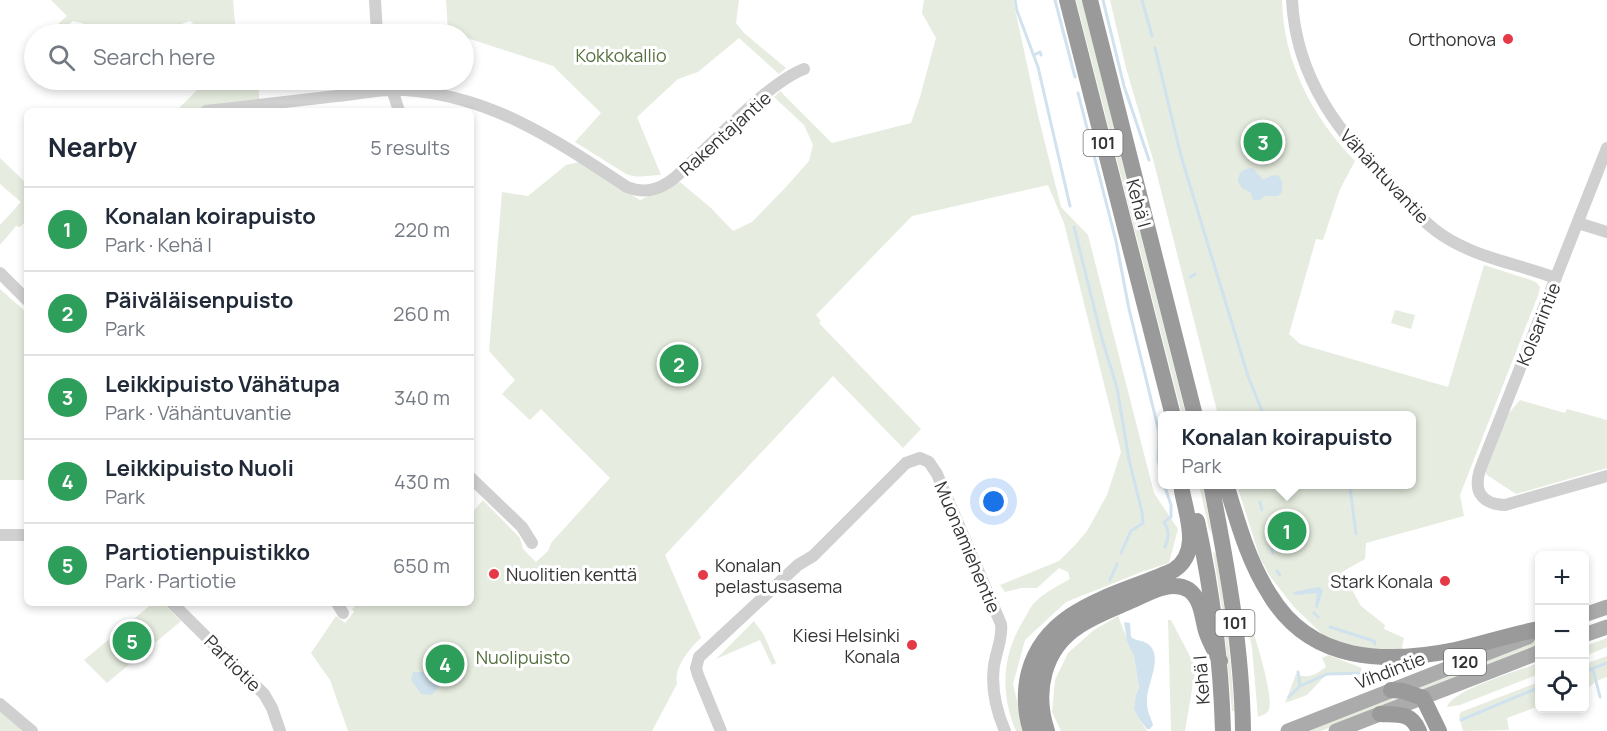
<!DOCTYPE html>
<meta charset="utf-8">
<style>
body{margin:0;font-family:Manrope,sans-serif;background:#f2f2f3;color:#1f2937}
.controls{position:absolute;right:18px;bottom:18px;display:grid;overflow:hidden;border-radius:9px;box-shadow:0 3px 9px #0003}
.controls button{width:54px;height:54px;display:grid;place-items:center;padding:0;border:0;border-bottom:2px solid #e0e1e3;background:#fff;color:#1f2937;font:30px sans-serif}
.you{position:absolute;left:994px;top:502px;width:21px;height:21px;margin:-15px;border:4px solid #fff;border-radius:50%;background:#1a73e8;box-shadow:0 0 0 9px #1a73e833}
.badge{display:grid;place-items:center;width:39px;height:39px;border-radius:50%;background:#0b8043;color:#fff;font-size:20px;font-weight:700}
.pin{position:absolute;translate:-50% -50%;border:3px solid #fff;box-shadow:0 2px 6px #0006}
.popup{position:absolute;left:1158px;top:411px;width:258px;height:78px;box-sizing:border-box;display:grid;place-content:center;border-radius:9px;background:#fff;filter:drop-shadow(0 2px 4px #0005);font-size:20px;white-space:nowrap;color:#747a83}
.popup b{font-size:22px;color:#1f2937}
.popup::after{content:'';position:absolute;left:50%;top:100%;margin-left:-12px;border:12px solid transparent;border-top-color:#fff}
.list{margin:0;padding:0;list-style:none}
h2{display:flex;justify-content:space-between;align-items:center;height:78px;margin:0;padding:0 24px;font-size:26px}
h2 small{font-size:20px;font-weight:400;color:#747a83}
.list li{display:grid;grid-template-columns:39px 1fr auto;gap:18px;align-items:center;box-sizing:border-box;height:84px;padding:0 24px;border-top:2px solid #e0e1e3}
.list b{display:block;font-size:22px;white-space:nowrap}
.list p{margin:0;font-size:20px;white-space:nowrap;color:#747a83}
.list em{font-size:20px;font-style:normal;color:#747a83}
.icon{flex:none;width:33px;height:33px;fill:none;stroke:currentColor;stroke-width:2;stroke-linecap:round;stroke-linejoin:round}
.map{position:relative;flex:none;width:1607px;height:731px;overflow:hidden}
.search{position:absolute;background:#fff;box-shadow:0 3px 9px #0003;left:24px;top:24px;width:450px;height:66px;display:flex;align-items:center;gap:15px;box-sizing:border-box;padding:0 21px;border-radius:33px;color:#747a83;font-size:22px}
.panel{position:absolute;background:#fff;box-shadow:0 3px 9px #0003;left:24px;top:108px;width:450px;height:498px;border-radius:9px}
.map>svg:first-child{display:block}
.green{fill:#e6ecdf}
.water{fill:#cfe2ee}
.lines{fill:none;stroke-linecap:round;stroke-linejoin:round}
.stream{stroke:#cfe2ee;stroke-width:3}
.minor{stroke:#d0d0d0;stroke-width:12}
.major{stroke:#ababab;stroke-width:15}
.highway{stroke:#9a9a9a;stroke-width:16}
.poi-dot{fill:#e63946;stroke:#fff;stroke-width:2}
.labels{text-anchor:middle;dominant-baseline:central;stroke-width:6;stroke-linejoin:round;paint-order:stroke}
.shield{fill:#fff;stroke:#707070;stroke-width:1.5}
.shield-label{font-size:16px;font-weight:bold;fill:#333}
.poi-label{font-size:18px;fill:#333;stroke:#fff;text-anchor:end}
.park-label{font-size:18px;fill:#56703f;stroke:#fff}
.street-label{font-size:18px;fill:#333;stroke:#fff}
</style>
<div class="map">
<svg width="1607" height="731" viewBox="0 0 1607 731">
<rect width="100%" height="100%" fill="#fff"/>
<path class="green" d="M51,0h182l3,34h-32l-14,-13 -38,13h-28l-51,-13 -15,13h-11l20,-18z
M446,0h293l-3,23 8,10 42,35 -7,6 -40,-36 -41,34 -20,7 -41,38 24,58c-13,0 -22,4 -35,-1l-51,-32 26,-29 -48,-47 -89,-29v-3l-16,-3z
M924,0h89l25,115 23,92 27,28 66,258 24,36 -9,34 -25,8 -78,31 -41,38 -12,44 11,47h-8c-16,-37 -14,-76 7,-110 4,-6 7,-14 12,-19 10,-10 23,-16 35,-23l-2,-7 -9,-4 -22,20h-16l-16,4 -5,-7 59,-24 17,-17 11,-13 20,-36 14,-43 -57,-229 -16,-38 -136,31 -96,99 5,6 -2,2 102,106 -18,19 -70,-72 -168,179 36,83c-11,10 -28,30 -24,46l-25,47h-304l-18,-51 -19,-27 25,-37 9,7 9,-11 -2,-3 6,-6h113v-89l12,-14 37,38 3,11 13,13 12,-11 3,-8 59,-65 -69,-69 -11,11 -28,-26 13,-14 -26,-29 13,-159 26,4 38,-31 13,-3 61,38 40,-18 31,26 22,23 19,-9 33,-34 24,-27 4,-16 -9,-20 -30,-28 6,-6 52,52 79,-20 9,-26 16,-59 -14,-25z
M1076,0h6l104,415h-4z
M1110,0h172c1,62 31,118 73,161l-15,28 -17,51 -7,-1 -27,95 11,10 148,43 36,-122 47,15 6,3 3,4 -1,6 -79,202 4,21 -98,27 -1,16 -23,13 19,34 24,19 -1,4 20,9 -3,14h-28l-48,-15 -32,-31 -23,-30 -10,-18 -23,-73 175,-1v-68l-194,-1 -64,-252 -28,-95z
M207,80h51l2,30 -99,1 17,-2z
M0,158l27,26v36l-7,7 -4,-1 -16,19v-20l21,-23 -21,-18z
M0,289l27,24v167h-27z
M1395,310l20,5 -4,14 -20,-6z
M1520,400l45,13 2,-4 40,11v48l-91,26 -29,-19 -2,-4 18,-51z
M1199,485h4l9,49 -3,-5z
M1213,552l3,2c9,52 15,104 18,157h-2l-9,-96z
M153,603h10l18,18 -74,62 -23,-23z
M1248,614c5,17 26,80 21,95 -1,5 -7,6 -11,8l-6,-69 -6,-33z
M1118,616l16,40 5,32 -3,7 4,25 7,11h-86l-9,-19 3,-32 13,-27 26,-23z
M1168,620h3l23,44 1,8 -10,59h-14z
M754,621l10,14 12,28 -4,2 -12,-25 -44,19z
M1607,638v9l-22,9v-10z
M1539,639v7l-117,45 -5,-5z
M1328,655l34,13 -2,5 -4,2 -17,-2 -14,3 -18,19 -22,8 11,-29c13,5 19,1 30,-7l-4,-9z
M1607,656v21l-11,4 -11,10v-27z
M1539,663v11l-79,31 -13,2c5,-17 74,-37 92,-44z
M1539,682v24l-32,12 2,12 -46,1 -4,-15 2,-4z
M1391,698l8,2 -78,31h-18z
M0,711l24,20h-24z"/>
<path class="water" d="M1250,168l4,1 9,11 8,-4 7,-1 4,6v11l-4,4h-13l-5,4h-7l-2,-7 -9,-5 -4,-6c1,-10 3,-12 12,-14z
M1319,587l4,3 -6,19 -2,-3 2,-13 -22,2 -2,-3z
M1124,622l6,1 1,14c5,4 11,3 17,7 17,13 -3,42 -1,59 0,8 4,15 6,22l-3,4h-3l-7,-9 -6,-11 2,-14 3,-7 -5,-32 -7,-15z
M413,672h23l7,8 -1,2 -10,13 -11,-1 -10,-14z"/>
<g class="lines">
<path class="stream" d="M1015,0l2,11 21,56 32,139
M1055,0l20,77
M1103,0l21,86 25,74
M1142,0l10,36
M1155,48l26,108 67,220 14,35
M1034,55l6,-3 1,3
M1078,93l38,148 13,68 30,123 -1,27 4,21
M1074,227l28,112 15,49 12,72 13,52 1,11 -12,8 -10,22
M1190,277l5,-3
M1164,484l7,21v12l-7,5c6,10 5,14 1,25
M1348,484l2,3 6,47
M1260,502l2,8
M1271,546l2,7
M1277,571l3,4
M1110,580l7,-16
M1314,613l4,4
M1330,627l44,14 1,3
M1593,669l7,28
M1298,672l2,14
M1584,672l23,-9
M1289,697l11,-11 27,-12 46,-1
M1461,720l79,-33"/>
<path class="minor" d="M375,0l2,34
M1292,0c4,80 49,136 104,191 14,15 28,32 46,44 34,23 77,29 114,43
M389,80l10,31
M206,111c44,-5 87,-10 131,-15 22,-2 46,-8 68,-6 88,6 152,51 222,97 10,4 18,5 27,2 18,-5 31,-21 44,-33 27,-25 74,-75 106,-87
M1607,148l-126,319c-8,22 -2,37 24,38l102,-29
M1578,223l29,9
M0,273l27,27
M471,478l51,49 10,16
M0,535h27
M172,603l92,91 8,14 8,23
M337,603l6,10
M0,704l32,27
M721,731l-23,-56 -2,-7 3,-11 99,-92 15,-9 93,-93 14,-5 9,4 8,12 64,150c2,14 -5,27 -7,42 -3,22 2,44 11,65"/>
<path class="major" d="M1584,615l23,-8
M1584,635l23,-8
M1288,731l240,-94
M1336,731l204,-79"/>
<path class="highway" d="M1067,0l106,416
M1090,0l105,416
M1211,484c16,82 31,164 32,247
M1226,484c12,39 22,77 44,111 41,68 116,69 185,55 28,-6 56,-16 85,-21
M1197,521c15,69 24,139 26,210
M1391,690l12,1 20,7 16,33
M1380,714c19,1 31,-2 39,17
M1031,731c-6,-18 -7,-40 -2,-59 18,-66 91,-77 145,-102 27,-18 13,-53 8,-79v-7
M1047,731c-13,-39 -4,-82 32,-105 16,-11 36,-18 54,-26 15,-7 39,-21 56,-10 13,10 13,27 17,41 3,10 9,20 14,30"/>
</g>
<g class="poi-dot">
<circle cx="1508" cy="39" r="6"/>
<circle cx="494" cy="574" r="6"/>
<circle cx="703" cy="575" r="6"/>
<circle cx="1445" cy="581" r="6"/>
<circle cx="912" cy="645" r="6"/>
</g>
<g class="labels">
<g class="shield">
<rect x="1083.5" y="130" width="39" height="26" rx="4.5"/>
<rect x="1215.5" y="610" width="39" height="26" rx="4.5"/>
<rect x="1444" y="649" width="42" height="26" rx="4.5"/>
</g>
<g class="shield-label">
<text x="1103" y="143">101</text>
<text x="1235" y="623">101</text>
<text x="1465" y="662">120</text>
</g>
<g class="poi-label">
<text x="1496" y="39">Orthonova</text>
<text x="715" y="565" text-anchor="start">Konalan<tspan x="715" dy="21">pelastusasema</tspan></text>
<text x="506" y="574" text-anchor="start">Nuolitien kenttä</text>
<text x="1433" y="581">Stark Konala</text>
<text x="900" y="635">Kiesi Helsinki<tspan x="900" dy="21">Konala</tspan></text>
</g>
<g class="park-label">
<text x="621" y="55">Kokkokallio</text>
<text x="523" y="657">Nuolipuisto</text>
</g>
<g class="street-label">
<text transform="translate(725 133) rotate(-42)">Rakentajantie</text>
<text transform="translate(1385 176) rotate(47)">Vähäntuvantie</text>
<text transform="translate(1139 203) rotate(75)">Kehä I</text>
<text transform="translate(1538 324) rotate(-68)">Kolsarintie</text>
<text transform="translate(968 547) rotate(67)">Muonamiehentie</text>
<text transform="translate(233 663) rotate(45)">Partiotie</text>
<text transform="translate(1390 670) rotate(-21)">Vihdintie</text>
<text transform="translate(1201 680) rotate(-94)">Kehä I</text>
</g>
</g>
</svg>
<div class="controls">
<button>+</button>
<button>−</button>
<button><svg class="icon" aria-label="locate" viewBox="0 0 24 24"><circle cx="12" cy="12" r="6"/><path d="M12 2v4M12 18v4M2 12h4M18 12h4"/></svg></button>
</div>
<div class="you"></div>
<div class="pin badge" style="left:1287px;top:531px;background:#2e9e5b">1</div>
<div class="popup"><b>Konalan koirapuisto</b>Park</div>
<div class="pin badge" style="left:679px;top:364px;background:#2e9e5b">2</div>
<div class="pin badge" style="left:1263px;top:142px;background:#2e9e5b">3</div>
<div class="pin badge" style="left:445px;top:664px;background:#2e9e5b">4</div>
<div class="pin badge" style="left:132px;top:641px;background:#2e9e5b">5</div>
<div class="search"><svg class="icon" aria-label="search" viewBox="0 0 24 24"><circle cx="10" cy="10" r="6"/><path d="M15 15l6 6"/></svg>Search here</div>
<section class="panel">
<h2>Nearby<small>5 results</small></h2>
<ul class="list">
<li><span class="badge" style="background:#2e9e5b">1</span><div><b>Konalan koirapuisto</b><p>Park · Kehä I</p></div><em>220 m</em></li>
<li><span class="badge" style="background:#2e9e5b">2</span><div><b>Päiväläisenpuisto</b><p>Park</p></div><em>260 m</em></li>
<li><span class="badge" style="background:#2e9e5b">3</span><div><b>Leikkipuisto Vähätupa</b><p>Park · Vähäntuvantie</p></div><em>340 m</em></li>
<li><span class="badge" style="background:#2e9e5b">4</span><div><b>Leikkipuisto Nuoli</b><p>Park</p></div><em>430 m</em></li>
<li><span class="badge" style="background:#2e9e5b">5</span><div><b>Partiotienpuistikko</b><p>Park · Partiotie</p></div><em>650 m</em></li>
</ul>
</section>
</div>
